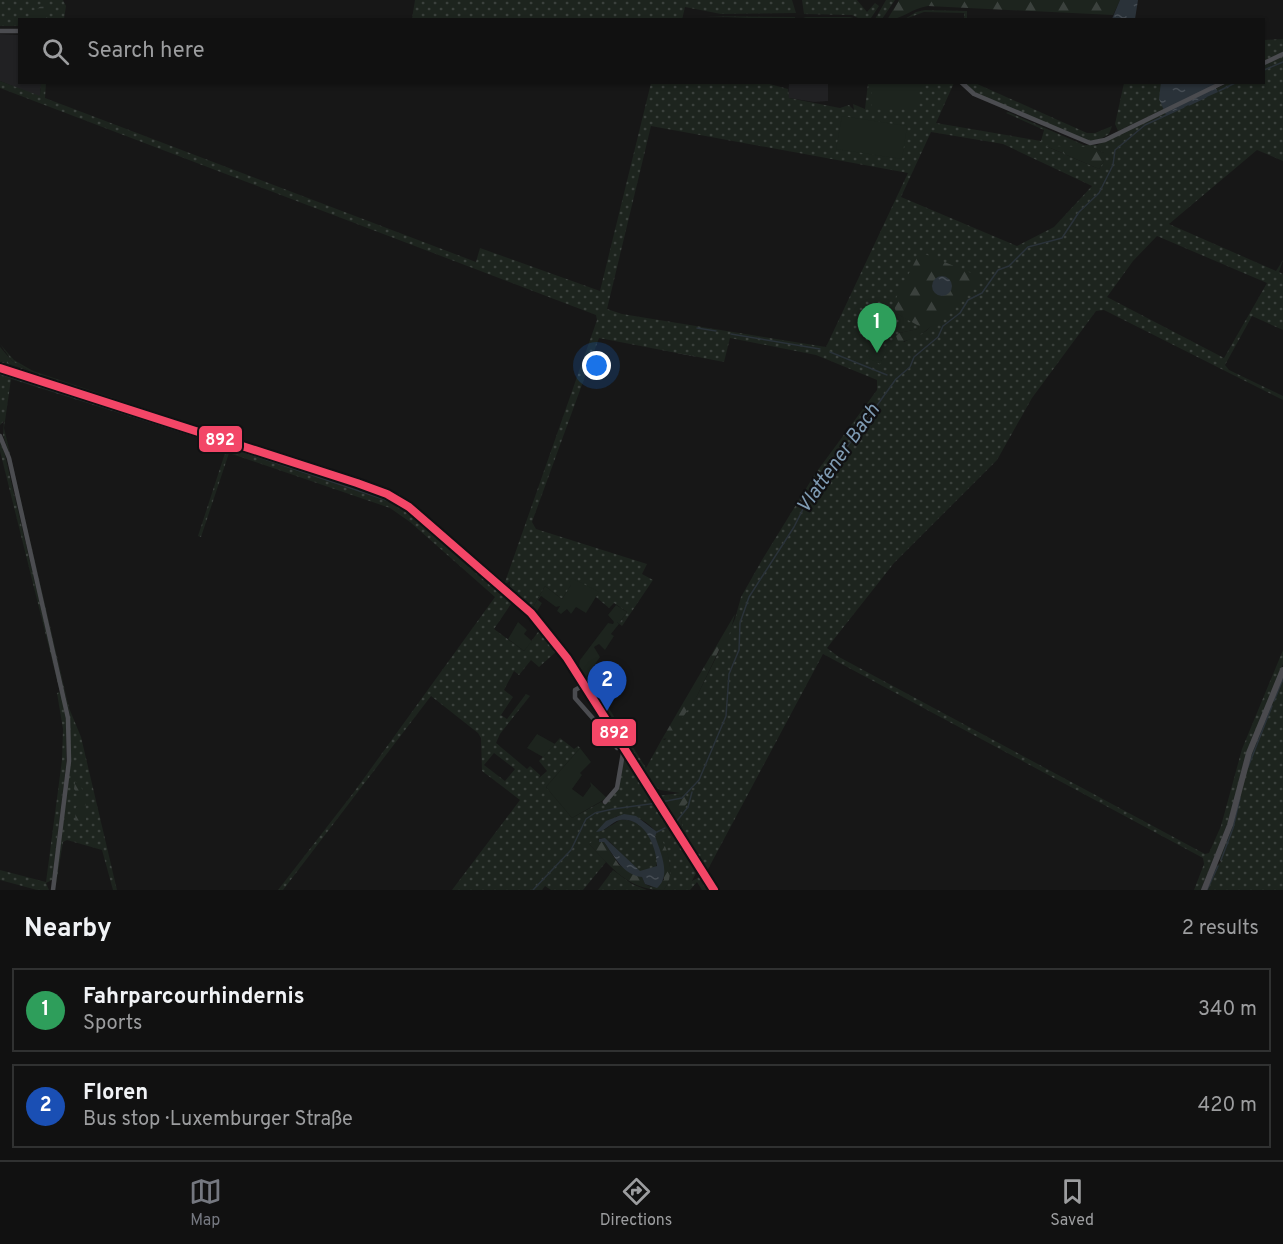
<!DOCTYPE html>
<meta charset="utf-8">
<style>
body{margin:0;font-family:Overpass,sans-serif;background:#1e1f1f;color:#f1f3f6}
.you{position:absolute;left:597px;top:366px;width:21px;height:21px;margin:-15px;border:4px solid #fff;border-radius:50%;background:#1a73e8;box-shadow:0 0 0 9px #1a73e833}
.badge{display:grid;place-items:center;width:39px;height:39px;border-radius:50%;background:#757880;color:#fff;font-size:20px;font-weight:700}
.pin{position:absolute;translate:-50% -50px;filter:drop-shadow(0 2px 3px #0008)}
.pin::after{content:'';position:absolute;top:32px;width:21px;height:18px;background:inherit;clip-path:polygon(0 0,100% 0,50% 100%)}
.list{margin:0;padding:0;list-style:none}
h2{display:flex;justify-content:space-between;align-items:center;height:78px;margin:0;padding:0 24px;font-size:26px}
h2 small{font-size:20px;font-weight:400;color:#9c9d9f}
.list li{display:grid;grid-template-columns:39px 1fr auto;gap:18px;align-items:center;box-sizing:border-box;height:84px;margin:0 12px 12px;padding:0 12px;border:2px solid #303131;border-radius:0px}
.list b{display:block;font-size:22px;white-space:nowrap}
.list p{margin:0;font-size:20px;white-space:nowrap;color:#9c9d9f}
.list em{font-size:20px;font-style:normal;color:#9c9d9f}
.icon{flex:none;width:33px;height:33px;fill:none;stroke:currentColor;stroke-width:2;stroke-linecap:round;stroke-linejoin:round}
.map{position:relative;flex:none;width:1283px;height:890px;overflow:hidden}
.search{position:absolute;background:#111;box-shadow:0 2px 4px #0004;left:18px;right:18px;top:18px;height:66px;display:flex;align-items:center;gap:15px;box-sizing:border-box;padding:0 21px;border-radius:0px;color:#9c9d9f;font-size:22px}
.sheet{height:270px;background:#111}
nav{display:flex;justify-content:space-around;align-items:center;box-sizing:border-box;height:84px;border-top:2px solid #303131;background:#111;font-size:16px;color:#9c9d9f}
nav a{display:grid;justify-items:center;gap:3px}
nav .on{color:#757880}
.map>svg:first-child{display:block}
.built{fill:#212123}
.industrial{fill:url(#industrial-grid)}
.grass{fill:url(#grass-dots);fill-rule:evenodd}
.forest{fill:url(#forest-firs)}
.wetland{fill:url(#wetland-marsh)}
.garden{fill:#1d241e}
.water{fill:url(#water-ripples)}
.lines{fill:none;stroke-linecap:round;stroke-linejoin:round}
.stream{stroke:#2a3239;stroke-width:1.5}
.street{stroke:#4b4c50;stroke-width:4.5}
.secondary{stroke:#4a4a4e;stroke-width:6}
.primary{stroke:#4d4f52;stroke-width:7}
.bus-1-casing{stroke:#111113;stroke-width:12}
.bus-1{stroke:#f34667;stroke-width:8}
.labels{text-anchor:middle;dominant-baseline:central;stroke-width:4.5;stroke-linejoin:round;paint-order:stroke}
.water-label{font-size:20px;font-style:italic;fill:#7f9bb3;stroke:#111113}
.line-badge{stroke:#111113;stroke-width:2}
.badge-label{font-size:16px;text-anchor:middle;font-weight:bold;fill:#fff}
</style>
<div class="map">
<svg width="1283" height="890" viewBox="0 0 1283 890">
<defs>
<pattern id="industrial-grid" width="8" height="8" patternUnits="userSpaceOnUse" patternTransform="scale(1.5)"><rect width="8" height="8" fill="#212123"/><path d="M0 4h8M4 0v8" fill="none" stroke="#3e3f41"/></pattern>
<pattern id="grass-dots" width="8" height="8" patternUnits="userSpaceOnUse" patternTransform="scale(1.5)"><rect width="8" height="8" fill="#1d241e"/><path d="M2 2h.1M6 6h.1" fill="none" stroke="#3b413d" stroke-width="1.8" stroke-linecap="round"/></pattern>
<pattern id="forest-firs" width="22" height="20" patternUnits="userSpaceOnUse" patternTransform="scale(1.5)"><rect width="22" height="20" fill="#1d241e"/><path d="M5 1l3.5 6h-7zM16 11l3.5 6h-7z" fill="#3b413d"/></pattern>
<pattern id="wetland-marsh" width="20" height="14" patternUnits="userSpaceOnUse" patternTransform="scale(1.5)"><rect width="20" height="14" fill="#1d241e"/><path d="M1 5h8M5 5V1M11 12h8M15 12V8" fill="none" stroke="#3b413d"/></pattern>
<pattern id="water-ripples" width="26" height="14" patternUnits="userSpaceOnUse" patternTransform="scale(1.5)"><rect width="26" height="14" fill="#2a3239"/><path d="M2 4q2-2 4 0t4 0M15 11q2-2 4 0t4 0" fill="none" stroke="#464d54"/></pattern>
</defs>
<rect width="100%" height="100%" fill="#171717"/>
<path class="built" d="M0,34l19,1 1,47 21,1 -1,14 -40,-16z
M789,83h39v18l-14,1 -26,-4z"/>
<path class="industrial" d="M667,327l32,6 -3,24 -33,-7z"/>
<path class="grass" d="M0,0h63l3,6 -2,13 -44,1 -1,6h-19z
M415,0h377l4,13 -75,1 -36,-7 -3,13 -270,-1z
M802,0h55l10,12 8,-9 4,3 -8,12 -11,1 -8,-4 -48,-1z
M886,0h9l-13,19h-7z
M925,10l42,1v8h-3v-6l-40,-1 -19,7 11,-7z
M706,16l89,1v2l-5,1z
M806,17h44l7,2 -54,-1z
M1283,39v13l-19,9v-21z
M1283,56v105l-26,-11 -88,74 107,47 7,-11 -4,12 4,2v56l-31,-14 -27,49 4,5 54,26v4l-179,-90 -8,1 -64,87 -35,62 -103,103 -67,85 12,9 366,197 4,-1 12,-27 21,-77 41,-99v14l-40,101 -14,55 -28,70h-7l10,-26 -1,-6 -380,-204 -116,217 13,19h-4l-10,-23h-4l-44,-71 22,-3 -20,-3 -10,-7 -72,-116 30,40 38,61 16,-29 3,1 32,-44 38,-77 6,-22 21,-37 53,-86 62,-84v-10l-61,-25 -86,-17 -6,24 -125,-24 -67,184 4,7 111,35 -5,10 11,6 -31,46 -5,-4h3l7,-10 -13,-9 -5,5 -13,-11 2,-5 -26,-8 -10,15 -17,-13 -13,23 -22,-19v-9l-7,4 -92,-80 -411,-141v-3l28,9 -16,-9 -12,-17 14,16 19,11 366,123 106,88 92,-262 -1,-5 -596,-227v-7l40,15 1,-13h5l-1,15 431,164 4,-14 120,43 51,-208h115l22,6 1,9 51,10 9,-3 5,5 -1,-6 12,5 3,-26h4v25h45l1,-25h36l-18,40 105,18 3,-11 -38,-17 2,-1 76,33h13l131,-62 36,-1v-17zM651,126l257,47 -82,174 -204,-33 -15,-5zM931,132l72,12 89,42 -38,41 -37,19 -116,-49zM1048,147h44l12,6v8l-5,8zM1157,236l110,47 -43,75 -117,-61 26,-36zM897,314l44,3 -15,14 -22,11 -5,-9 19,-4 1,-4zM686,795l-6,16 2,16 -16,-20 4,-11z
M964,83h11l112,50h8l17,-7 -3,8 -10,6 -11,1 -112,-48z
M1124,83h94l-100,48 -3,-7z
M0,371l225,73 1,9 10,-6 148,48 27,17 89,79v2l13,8 -19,28 30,22 17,-23 17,22 -19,17 -8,-7 -12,15 -5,-4 -10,19 9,7 -12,18 6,4 19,-25 4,2 -30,38 -4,9 31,26 3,-3 10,9 -1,3 8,-7 -8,-10 21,-23 14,11 4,-3 2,2 -34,39 26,31 29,-16 3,2c16,-14 16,-28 19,-48l73,117 -4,8 9,-5 10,14h-9l-5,-8 -7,8h-27c18,-18 -1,-62 -23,-71 -6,-3 -16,-2 -23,-3l-15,15 18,-11c5,0 11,0 15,2 13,7 28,33 20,46l-14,4 -4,-2 -28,-29 -8,-3 -12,6 17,18 -23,28h-32l-6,-4 -3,4h-90l68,-90 -38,-29 -1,-33 -3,-5 -47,-37 -148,194h-5l76,-98 141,-195 -85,-75 -20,-14 -161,-55 -28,84 -3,-1 28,-86 -2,-4 -213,-67 -7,49 65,280 12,29 36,153h-4l-11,-40 -35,-10 -4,2 -8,48 15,-124v-50l-60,-261 -7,-20 1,-14 -4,4zM494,753l21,16 -10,12 -21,-16z
M0,441l4,10 62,264v51l-14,114 -6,3 3,7h-12l-37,-10v-10l46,12 16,-122 1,-31 -6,-36 3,-1 -60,-241z
M1283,675v215h-77l10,-24 5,-4 -2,-3 30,-99z
M613,870l19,14 15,6h-49z"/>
<path class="forest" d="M899,0h221l-7,15 -185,-9c-16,2 -25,13 -41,14z
M1046,146l46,1 12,6v8l-5,8z
M920,252l61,25c-17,17 -58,68 -83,64l-2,-5 3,-3 19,-4 1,-3 -22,-12 -4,-10z
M0,347l12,14 16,9 -28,-9z
M735,614l-8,29 -8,7 -22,46 -28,42 -7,1z
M75,782l4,1 4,8 -2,2 4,5 1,23 -11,2 1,-16 5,-1 -7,-10 7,2 -7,-9z
M686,795l3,6 -9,10 2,16 -2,1 -14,-21 4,-11z
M657,832c11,14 20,45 6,58 -35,0 -51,-22 -74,-46l7,-5 8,3 15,23 23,12 3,7 6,3 13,-7 -9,-44z"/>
<path class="wetland" d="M43,4l6,5 -2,9 -15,1 -3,-8 7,-1z"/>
<path class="garden" d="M872,83h46v25h-46z
M842,116l65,10 -5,33 -66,-10z
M873,343l14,7 -7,14 -14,-7z
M572,578l27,14 -13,21 -10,-6 -5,7 -4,-5 -6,5 -4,-3 3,-5 -4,1 -15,-11 -3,4 4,3 -6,10 -4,-4 13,-23 17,13 9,-14 -2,-2z
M616,605l11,7 -7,10h-3l2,2 -8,10 3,2 -9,14 -6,-6 -5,3 6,10 -14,20 -7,-11 1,-6 28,-37 5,1 1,-2 -6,-7z
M518,622l9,8 -3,4 8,7 -8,10 -16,-12z
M537,734l18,10 -12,13 -16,-9z
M580,748l11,14 -11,11 2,2 -10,14 11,8 8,-11 -1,-4 17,16 -35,20 -26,-31z"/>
<path class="water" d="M1120,0h18l-3,19h-23z
M1161,82l52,1 5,9 -52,23 -7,-16z
M932 286a10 10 0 1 1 20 0a10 10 0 1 1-20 0Z
M624,814l12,2 21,16 -2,4c5,15 17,40 2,52l-12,-4 -3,-7c-19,-2 -27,-20 -38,-35h-5v-3l6,-1 35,33 17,-5c0,-19 -13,-50 -37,-46 -9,2 -15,12 -24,12l10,-11z"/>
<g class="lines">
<path class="stream" d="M1264,70l19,-8
M1219,91l18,-9
M1189,105l17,-8
M697,328l19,3
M731,334l89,15
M830,352l57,23
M0,374l223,71
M235,449l157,53 18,11 89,78
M504,595l8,6
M1274,701l9,-22
M1248,767l24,-61
M661,802l21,-4 17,-18 27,-64 3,-42 10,-24 1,-27 9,-26 45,-70 15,-30 8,-8 11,-23 19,-19 49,-68 14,-12 4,-10 24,-20 5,-11 17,-13 8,-13 14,-7 16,-23 11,-4 19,-19 34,-9 17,-26 20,-19 14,-28 2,-15 30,-25 39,-18
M676,822l12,-15 4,-15
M657,832l8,-4
M1221,860l12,-32 7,-30
M533,890l38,-40 15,-31 9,-6 18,-4 44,-6
M1207,890l11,-24"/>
<path class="street" d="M0,31h20
M1264,63l19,-9
M961,82l13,12 116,49 15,-3 119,-58
M0,436l9,22 59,260 1,43 -16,129
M584,685l-9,5v8l29,33h6
M605,802l12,-14 7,-41 -7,1 -9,-12 4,-7"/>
<path class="secondary" d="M1204,890l26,-65 19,-72 34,-83"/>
<path class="primary" d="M0,368l357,115 30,11 22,13 122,106 36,45 147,232"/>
<g class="bus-1-casing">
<path id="bus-1" d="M0,368l357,115 30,11 22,13 122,106 36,45 147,232"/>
</g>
<use href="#bus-1" class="bus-1"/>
</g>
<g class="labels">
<g class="water-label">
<text transform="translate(839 459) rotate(-55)">Vlattener Bach</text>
</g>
</g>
<g class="line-badge">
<rect x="198" y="425" width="45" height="28" rx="6" fill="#f34667"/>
<rect x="591" y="718" width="46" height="29" rx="6" fill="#f34667"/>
</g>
<g class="badge-label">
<text x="220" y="445">892</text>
<text x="614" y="738">892</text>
</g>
</svg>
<div class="you"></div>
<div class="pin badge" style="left:877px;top:353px;background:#2e9e5b">1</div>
<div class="pin badge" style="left:607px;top:711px;background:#1a4fb4">2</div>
<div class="search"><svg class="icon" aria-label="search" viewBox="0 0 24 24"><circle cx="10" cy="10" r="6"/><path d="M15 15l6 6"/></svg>Search here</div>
</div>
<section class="sheet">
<h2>Nearby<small>2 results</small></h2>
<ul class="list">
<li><span class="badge" style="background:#2e9e5b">1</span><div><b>Fahrparcourhindernis</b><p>Sports</p></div><em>340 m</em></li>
<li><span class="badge" style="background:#1a4fb4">2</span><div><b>Floren</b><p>Bus stop · Luxemburger Straße</p></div><em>420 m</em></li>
</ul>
</section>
<nav>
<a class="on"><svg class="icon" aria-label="map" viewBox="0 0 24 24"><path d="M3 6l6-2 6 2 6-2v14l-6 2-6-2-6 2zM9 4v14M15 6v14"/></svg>Map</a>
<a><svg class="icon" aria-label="directions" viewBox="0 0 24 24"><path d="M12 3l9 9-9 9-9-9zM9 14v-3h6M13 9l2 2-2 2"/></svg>Directions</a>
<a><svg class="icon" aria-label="saved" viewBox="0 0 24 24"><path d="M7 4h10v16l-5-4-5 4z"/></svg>Saved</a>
</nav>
